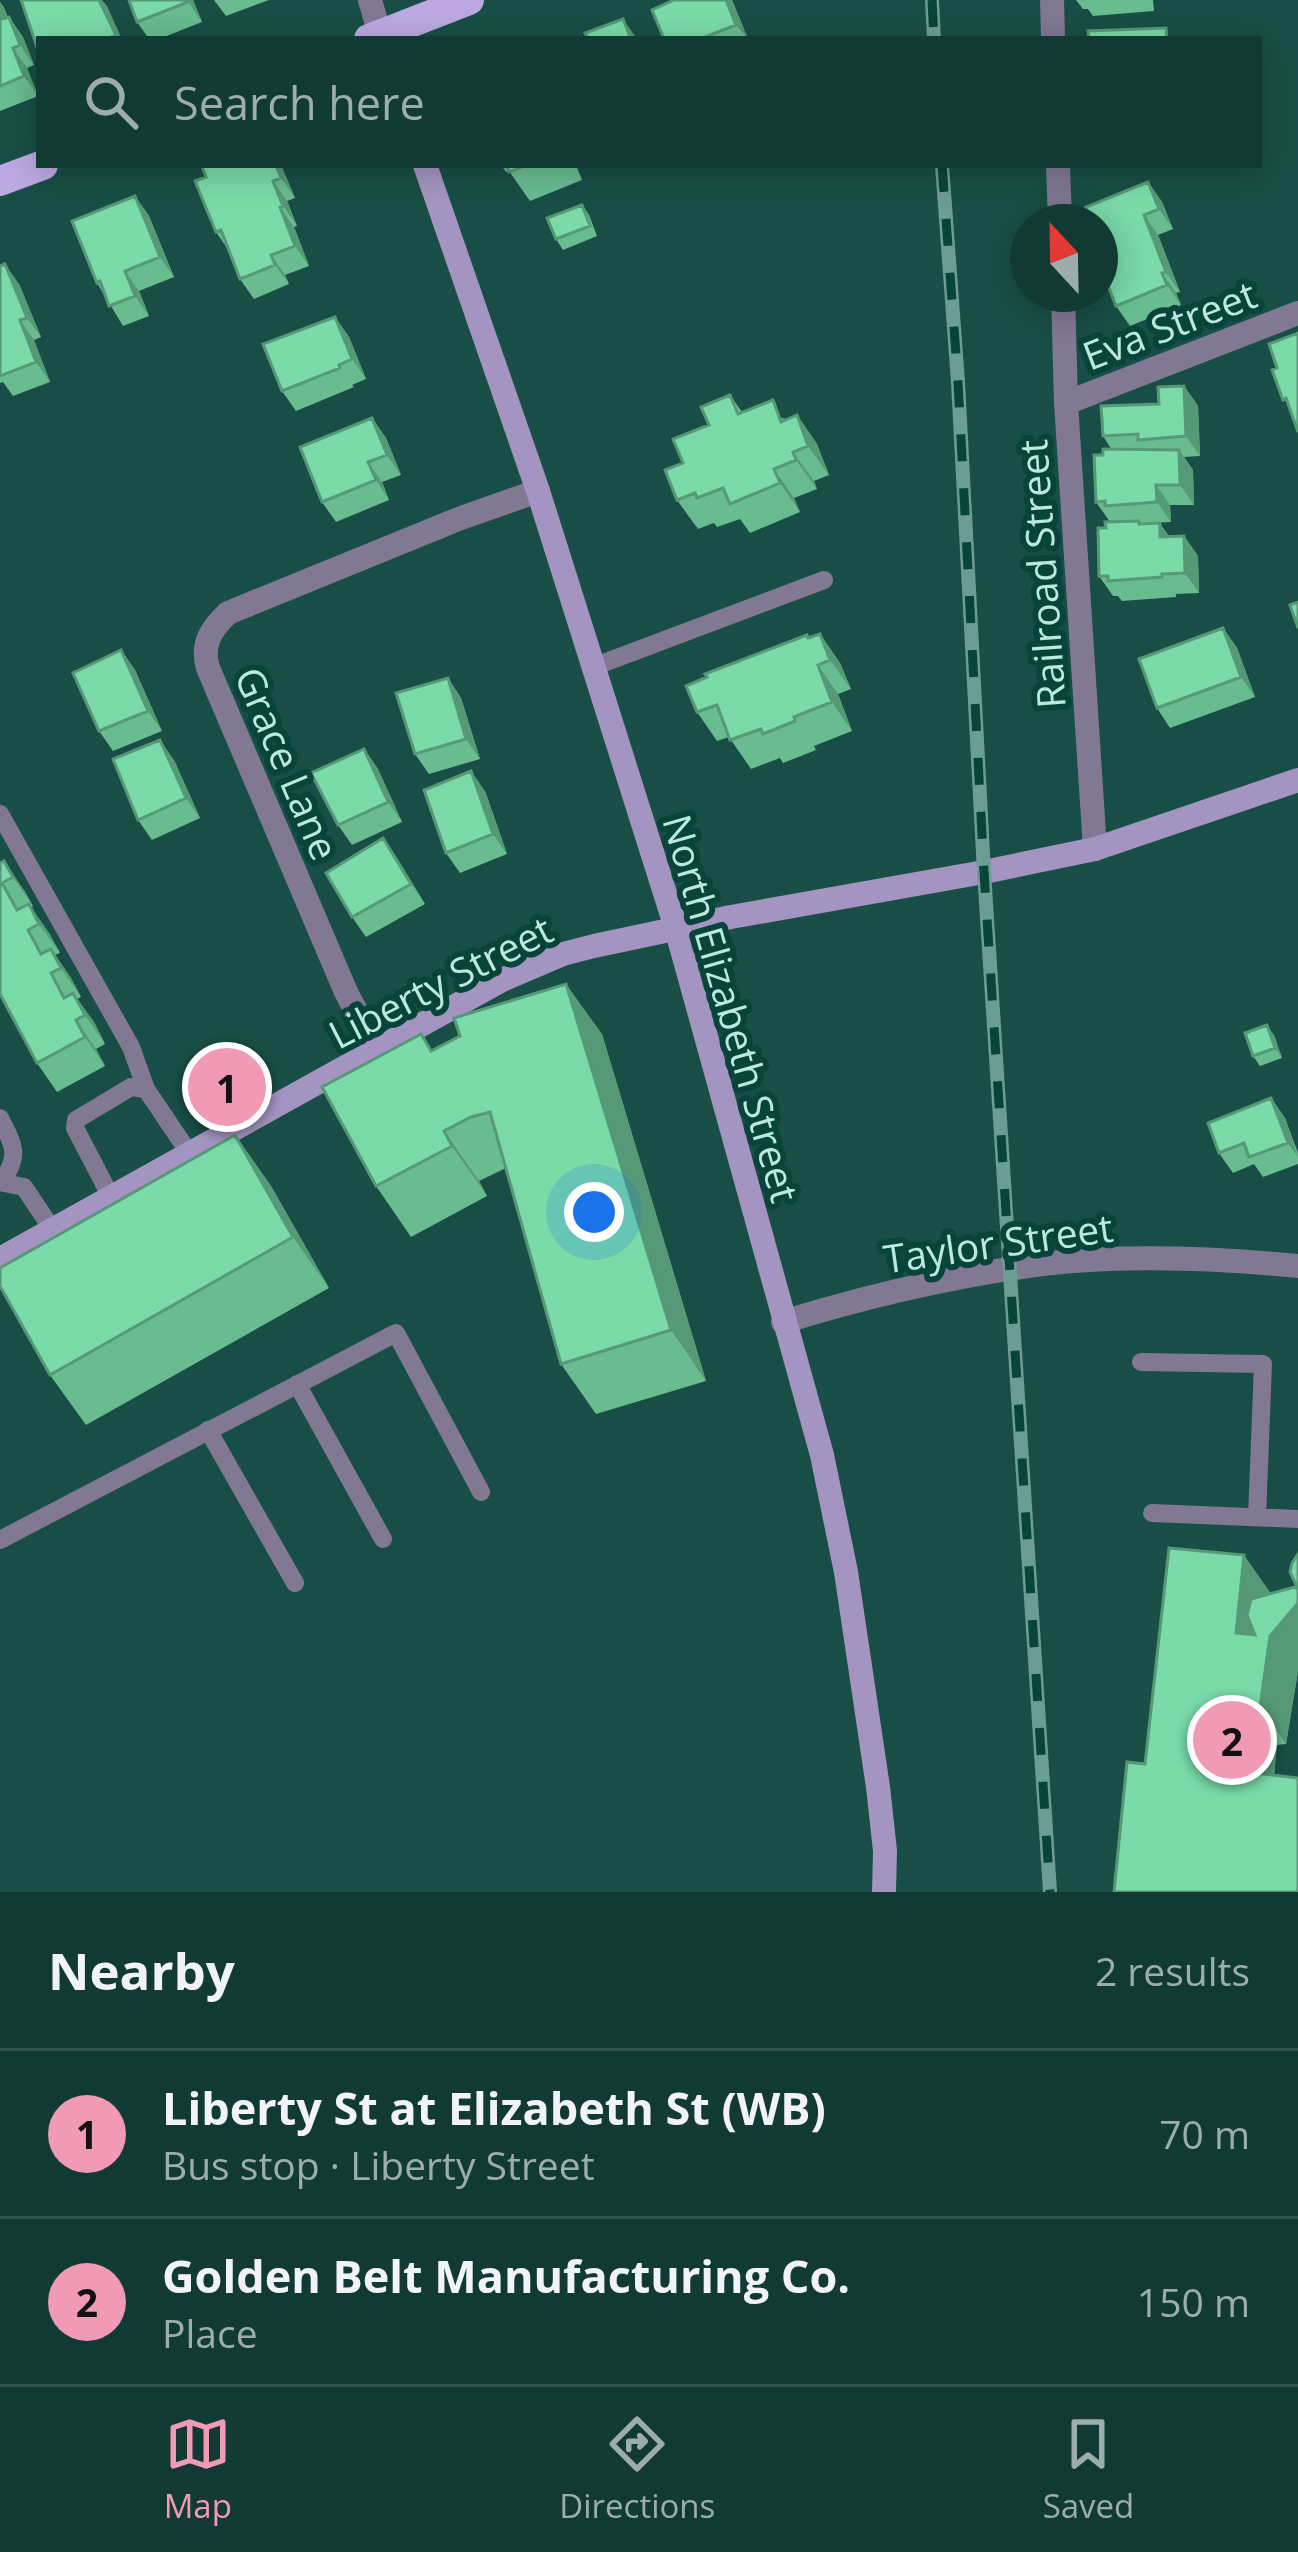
<!DOCTYPE html>
<meta charset="utf-8">
<style>
body{margin:0;font-family:"Open Sans",sans-serif;background:#1f4540;color:#f1f3f6}
.compass{position:absolute;left:1010px;top:204px;width:108px;height:108px;border-radius:50%;background:#123a34;box-shadow:0 6px 30px #0003;rotate:338deg}
.you{position:absolute;left:594px;top:1212px;width:42px;height:42px;margin:-30px;border:9px solid #fff;border-radius:50%;background:#1a73e8;box-shadow:0 0 0 18px #1a73e833}
.badge{display:grid;place-items:center;width:78px;height:78px;border-radius:50%;background:#f09ab5;color:#111;font-size:39px;font-weight:700}
.pin{position:absolute;translate:-50% -50%;border:6px solid #fff;box-shadow:0 3px 12px #0006}
.list{margin:0;padding:0;list-style:none}
h2{display:flex;justify-content:space-between;align-items:center;height:156px;margin:0;padding:0 48px;font-size:51px}
h2 small{font-size:39px;font-weight:400;color:#9cadac}
.list li{display:grid;grid-template-columns:78px 1fr auto;gap:36px;align-items:center;box-sizing:border-box;height:168px;padding:0 48px;border-top:3px solid #31544f}
.list b{display:block;font-size:45px;white-space:nowrap}
.list p{margin:0;font-size:39px;white-space:nowrap;color:#9cadac}
.list em{font-size:39px;font-style:normal;color:#9cadac}
.icon{flex:none;width:66px;height:66px;fill:none;stroke:currentColor;stroke-width:2;stroke-linecap:round;stroke-linejoin:round}
.map{position:relative;flex:none;width:1298px;height:1892px;overflow:hidden}
.search{position:absolute;background:#123a34;box-shadow:0 6px 30px #0003;left:36px;right:36px;top:36px;height:132px;display:flex;align-items:center;gap:30px;box-sizing:border-box;padding:0 42px;border-radius:0px;color:#9cadac;font-size:45px}
.sheet{height:492px;background:#123a34}
nav{display:flex;justify-content:space-around;align-items:center;box-sizing:border-box;height:168px;border-top:3px solid #31544f;background:#123a34;font-size:33px;color:#9cadac}
nav a{display:grid;justify-items:center;gap:6px}
nav .on{color:#f09ab5}
.map>svg:first-child{display:block}
.lines{fill:none;stroke-linecap:round;stroke-linejoin:round}
.lane{stroke:#817894;stroke-width:18}
.street{stroke:#817894;stroke-width:24}
.secondary{stroke:#a394c1;stroke-width:24}
.primary{stroke:#bca9e2;stroke-width:30}
.rail-casing{stroke:#6c9d94;stroke-width:14}
.rail{stroke:#09443b;stroke-width:9;stroke-dasharray:27;stroke-linecap:butt}
.wall{fill:#69bb90}
.shaded-wall{fill:#559976}
.building{fill:#7adaa8;stroke:#559976;stroke-width:3}
.labels{text-anchor:middle;dominant-baseline:central;stroke-width:12;stroke-linejoin:round;paint-order:stroke}
.street-label{font-size:39px;fill:#bce9df;stroke:#09443b}
</style>
<div class="map">
<svg width="1298" height="1892" viewBox="0 0 1298 1892">
<rect width="100%" height="100%" fill="#184e45"/>
<g class="lines">
<path class="lane" d="M593,667l231,-87
M0,814l131,233 15,42
M0,1118c13,26 21,37 2,63
M0,1182l24,5 28,42
M111,1197l-36,-69 1,-8 55,-33 15,2 43,64
M1141,1362l122,2 -6,153
M297,1384l86,155
M208,1430l87,153
M1152,1513l146,6
M0,1540l396,-207 85,159"/>
<path class="street" d="M370,0l10,35
M1052,0l1,39
M1058,165l2,57
M1063,294l3,109 29,446
M1066,403l232,-90
M377,1051l-31,-59 -138,-324c-7,-24 3,-39 20,-55l233,-95 77,-27
M783,1322c84,-26 171,-46 259,-58 84,-10 172,-6 256,2"/>
<path class="secondary" d="M425,165l113,326 138,437 146,527 24,117 32,215 7,64 -1,41
M0,1259l502,-279 61,-26 31,-8 137,-29 253,-45 111,-23 203,-69"/>
<path class="primary" d="M369,39l100,-39
M0,181l43,-16"/>
<g class="rail-casing">
<path id="rail" d="M932,0l2,39
M942,165l16,217 26,490 66,1020"/>
</g>
<use href="#rail" class="rail"/>
</g>
<path class="wall" d="M193,0l9,22 -43,17h-10l-12,-17z
M214,0h55l-43,16z
M674,0h58l16,39h-84z
M1076,0h77l1,11 -61,5 -5,-7h-5z
M0,2l8,15h1l14,20 11,28 -7,3 11,28 -38,15z
M206,165h75l14,33 -8,3 10,25 -3,1 15,39 -24,9 4,9 -35,15 -14,-20 -11,-28 -13,-19z
M501,165h75l6,15 -52,21 -21,-30 -3,1z
M1148,182l14,20 11,27 -15,6 22,57 -4,1 5,12 -51,21 -14,-20 -2,-31z
M135,196l14,20 25,61 -35,14 10,25 -26,10 -26,-43z
M582,205l7,10 8,21 -34,14 -7,-11z
M0,266l19,18 22,53 -7,3 16,42 -37,14 -10,-14 -3,1z
M335,317l14,20 17,42 -14,6 2,2 -58,24 -14,-20z
M1184,386l14,20 2,50 -16,1 9,13 1,35h-24l1,17 -21,1 20,14 14,-1 14,20 1,37 -23,1v3l-54,4 -4,-5h-5l-14,-20 7,-48 4,-6 -14,-20 7,-47 9,-5 -9,-14 56,-32z
M730,395l12,17 45,7 10,-4 20,29 12,31 -15,6 3,8 -23,9 6,14 -50,21 -10,-14 -23,8 -3,-4 -16,6 -21,-29 6,-37z
M372,418l14,20 15,37 -19,7 7,18 -53,22 -14,-20z
M1223,628l14,20 18,49 -85,31 -13,-20z
M820,634l20,29 11,26 -13,5 14,37 -38,15 2,4 -33,13 -3,-5 -29,11 -22,-32 -12,4 -20,-29 10,-35z
M121,650l14,20 27,61 -49,20 -14,-20z
M448,678l13,20 19,61 -51,15 -14,-20z
M364,749l14,20 24,53 -50,23 -14,-20z
M174,760l26,58 -48,22 -14,-20z
M485,791l22,63 -47,19 -14,-20z
M397,858l28,46 -59,33 -14,-20z
M0,863l24,27 9,16 -2,2 18,25 11,20 -5,2 16,23 10,19 -4,2 17,23 11,22 -9,5 9,17 -48,26 -20,-29 -37,-69z
M602,1034l104,347 -110,33 -35,-50 -55,-196 -27,13 8,15 -76,41 -35,-51 56,-136z
M1274,1035l8,23 -22,8 -7,-10z
M1271,1098l14,20 13,35v11l-35,13 -9,-13 -21,9 -14,-20z
M235,1135l36,51 58,102 -243,137 -36,-50z
M1298,1590v81l-12,73 -9,1 -3,30 -129,-11 125,-172z"/>
<path class="shaded-wall" d="M99,0h3l5,6 15,33h-4l-2,-4z
M187,0h6l9,22z
M726,0h6l16,39 -12,-14z
M0,2l4,5 12,32 -14,-20 -2,-5z
M9,17l14,20 11,28 -14,-20z
M623,19l14,20h-6z
M13,48l14,20 11,28 -14,-20z
M276,165h5l14,33 -14,-20z
M273,181l14,20 10,25 -14,-20z
M1148,182l14,20 11,27 -14,-20z
M135,196l14,20 25,61 -14,-20z
M280,207l14,20 15,39 -14,-20z
M1144,215l14,20 22,57 -14,-20z
M271,255l14,20 4,9 -14,-19z
M5,264l14,20 22,53 -14,-19z
M125,271l14,20 10,25 -14,-20z
M1162,273l14,20 5,12 -14,-20z
M335,317l14,20 17,42 -14,-20z
M20,320l14,20 16,42 -14,-20z
M1184,386l14,20 2,50 -14,-20z
M797,415l20,29 12,31 -21,-29z
M372,418l14,20 15,37 -14,-20z
M1179,450l14,20 1,35 -14,-20z
M793,452l21,29 3,8 -21,-29z
M368,462l14,20 7,18 -13,-20z
M774,469l20,29 6,14 -20,-29z
M1156,485l14,20 1,17 -14,-20z
M1160,523l14,20 -14,-6z
M1184,536l14,20 1,37 -14,-20z
M1223,628l14,20 18,49 -14,-20z
M820,634l20,29 11,26 -21,-29z
M121,650l14,20 27,61 -14,-20z
M818,665l20,29 14,37 -20,-29z
M448,678l13,20 19,61 -14,-20z
M160,740l14,20 26,58 -14,-20z
M364,749l14,20 24,53 -14,-20z
M471,771l14,20 22,63 -14,-20z
M383,838l14,20 28,46 -14,-20z
M4,861l20,29 9,16 -20,-29z
M29,904l20,29 11,20 -21,-29z
M51,949l20,29 10,19 -20,-29z
M566,984l36,50 104,347 -35,-51z
M73,993l21,29 11,22 -20,-29z
M76,1020l20,29 9,17 -20,-29z
M1267,1025l7,10 8,23 -7,-10z
M1271,1098l14,20 13,39 -10,-14z
M444,1131l35,50 8,15 -35,-50z
M235,1135l36,51 58,102 -36,-51z
M1244,1555l26,37 -8,78 -26,-37z
M1298,1603v68l-12,73 -26,-37 10,-71z
M1251,1707l26,38 -6,65 -26,-38z"/>
<path class="building" d="M21,0h78l17,35 -5,2 1,2h-73v14z
M129,0h58l1,2 -51,20z
M674,0h52l10,25 -31,12 1,2h-42l-12,-29z
M0,14l2,5 7,-2 11,28 -7,3 11,28 -24,10z
M623,19l8,20h-43l-3,-6z
M1166,28l1,11h-78l-1,-8z
M206,165h70l5,13 -8,3 10,25 -3,1 15,39 -24,9 4,10 -35,14 -19,-49 -5,2 -21,-51 11,-4 -4,-11z
M507,165h20l-18,7z
M1148,182l11,27 -15,6 22,57 -4,1 5,12 -51,21 -11,-28 9,-3 -14,-34v-19h-8l-6,-15z
M135,196l25,61 -35,14 10,25 -26,10 -9,-25 -3,2 -25,-62z
M582,205l8,21 -34,13 -9,-21z
M5,264l22,54 -7,2 16,42 -36,14v-110z
M335,317l17,42 -13,6 1,3 -58,23 -19,-47z
M1298,333v99l-12,-34 -3,2 -11,-30 5,-2 -8,-24z
M1184,386l2,50 -48,4v-6l-35,2 -2,-30 58,-2 -1,-17z
M730,395l8,19 35,-14 8,22 16,-7 11,31 -15,6 3,8 -22,9 6,14 -50,21 -7,-16 -26,10 -2,-5 -18,7 -12,-30 18,-7 -10,-24 36,-14 -8,-18z
M372,418l15,37 -19,7 8,18 -54,22 -22,-55z
M1103,449l76,1 1,35h-24l1,17 -52,4v-5l-9,1 -2,-47h9z
M1139,521v3l21,-1v14l24,-1 1,37 -23,1v3l-54,4v-5h-9l-1,-48h8l-1,-6z
M1298,602v26l-8,-23z
M1223,628l18,49 -84,31 -18,-49z
M820,634l10,26 -12,5 14,37 -38,15 1,4 -32,13 -2,-5 -31,11 -13,-35 -20,7 -11,-26 21,-9 -2,-3 102,-39 1,3z
M121,650l27,61 -49,20 -26,-58z
M448,678l18,61 -51,15 -19,-61z
M160,740l26,58 -48,22 -25,-61z
M364,749l24,53 -50,23 -27,-52z
M471,771l22,63 -47,19 -22,-63z
M383,838l28,46 -59,33 -26,-44z
M4,861l9,16 -11,6 15,27 12,-6 10,20 -11,6 13,24 10,-5 10,19 -10,5 13,25 9,-5 12,22 -9,5 9,17 -48,26 -37,-69v-131z
M566,984l105,346 -110,34 -71,-252 -19,5 -27,14 8,15 -76,40 -54,-99 99,-53 10,17 29,-15 -6,-18z
M1267,1025l8,23 -22,8 -8,-23z
M1271,1098l17,45 -39,14 -5,-14 -25,10 -11,-30z
M235,1135l58,102 -243,138 -50,-89v-18z
M1169,1548l75,7 -8,78 19,2 -8,-20 4,-16 44,-12 3,3v13l-28,33 -10,71h-9l-6,65 53,6v114h-184l13,-130 18,2z
M1298,1554v35l-8,-17 2,-9z"/>
<g class="labels">
<g class="street-label">
<text transform="translate(1169 324) rotate(-21)">Eva Street</text>
<text transform="translate(1041 574) rotate(-94)">Railroad Street</text>
<text transform="translate(288 763) rotate(67)">Grace Lane</text>
<text transform="translate(440 981) rotate(-27)">Liberty Street</text>
<text transform="translate(732 1008) rotate(74)">North Elizabeth Street</text>
<text transform="translate(998 1242) rotate(-8)">Taylor Street</text>
</g>
</g>
</svg>
<svg class="compass" viewBox="-18 -18 36 36"><path d="M0-13l5 13h-10z" fill="#e53935"/><path d="M0 13l5-13h-10z" fill="#9cadac"/></svg>
<div class="you"></div>
<div class="pin badge" style="left:227px;top:1087px">1</div>
<div class="pin badge" style="left:1232px;top:1740px">2</div>
<div class="search"><svg class="icon" aria-label="search" viewBox="0 0 24 24"><circle cx="10" cy="10" r="6"/><path d="M15 15l6 6"/></svg>Search here</div>
</div>
<section class="sheet">
<h2>Nearby<small>2 results</small></h2>
<ul class="list">
<li><span class="badge">1</span><div><b>Liberty St at Elizabeth St (WB)</b><p>Bus stop · Liberty Street</p></div><em>70 m</em></li>
<li><span class="badge">2</span><div><b>Golden Belt Manufacturing Co.</b><p>Place</p></div><em>150 m</em></li>
</ul>
</section>
<nav>
<a class="on"><svg class="icon" aria-label="map" viewBox="0 0 24 24"><path d="M3 6l6-2 6 2 6-2v14l-6 2-6-2-6 2zM9 4v14M15 6v14"/></svg>Map</a>
<a><svg class="icon" aria-label="directions" viewBox="0 0 24 24"><path d="M12 3l9 9-9 9-9-9zM9 14v-3h6M13 9l2 2-2 2"/></svg>Directions</a>
<a><svg class="icon" aria-label="saved" viewBox="0 0 24 24"><path d="M7 4h10v16l-5-4-5 4z"/></svg>Saved</a>
</nav>
